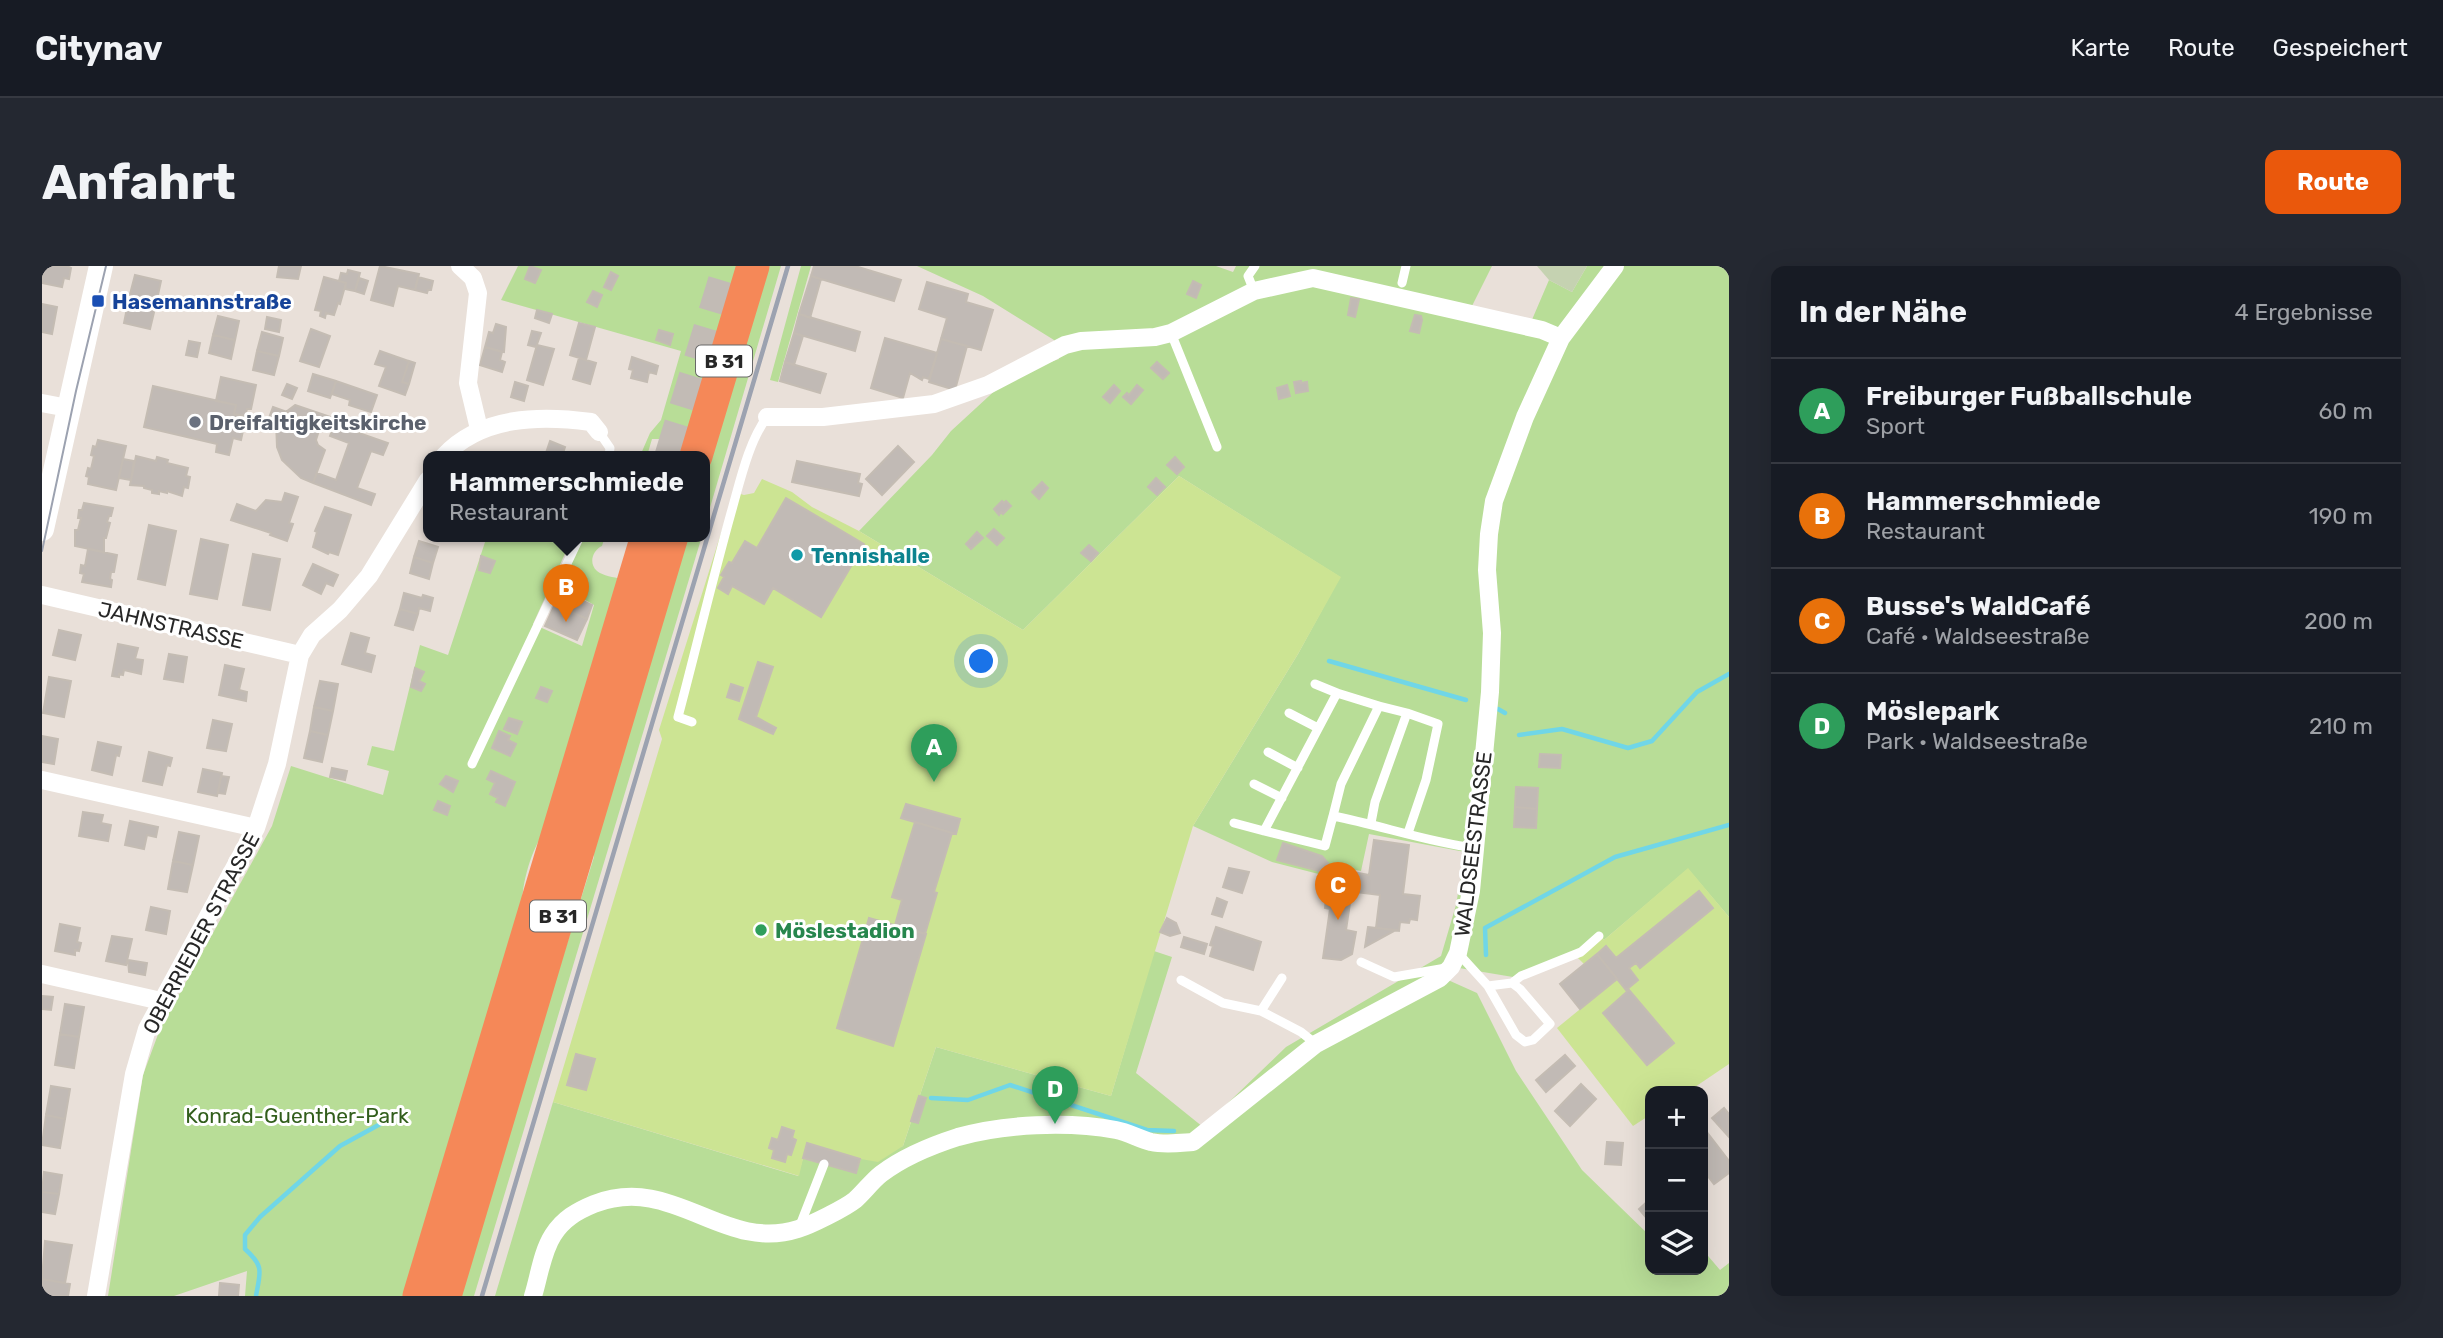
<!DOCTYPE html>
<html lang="de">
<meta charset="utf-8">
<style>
body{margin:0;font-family:Rubik,sans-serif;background:#242831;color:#f1f3f6}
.controls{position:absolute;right:21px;bottom:21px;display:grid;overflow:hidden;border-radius:14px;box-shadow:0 7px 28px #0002}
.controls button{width:63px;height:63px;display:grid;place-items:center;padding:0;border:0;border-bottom:2px solid #363941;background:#171b24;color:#f1f3f6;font:35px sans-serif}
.you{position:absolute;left:940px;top:396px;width:24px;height:24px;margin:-18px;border:5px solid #fff;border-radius:50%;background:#1a73e8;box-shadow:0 0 0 10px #1a73e833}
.badge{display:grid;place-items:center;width:46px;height:46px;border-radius:50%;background:#ea580c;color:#fff;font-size:23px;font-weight:700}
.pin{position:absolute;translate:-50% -58px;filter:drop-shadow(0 2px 4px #0008)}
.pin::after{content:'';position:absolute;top:37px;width:24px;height:21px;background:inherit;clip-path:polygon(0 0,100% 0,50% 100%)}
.popup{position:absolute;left:381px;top:185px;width:287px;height:91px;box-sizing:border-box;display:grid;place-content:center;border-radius:14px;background:#171b24;filter:drop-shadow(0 2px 5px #0005);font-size:23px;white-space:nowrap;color:#9ea1a6}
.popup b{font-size:26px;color:#f1f3f6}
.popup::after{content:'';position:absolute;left:50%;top:100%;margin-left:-14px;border:14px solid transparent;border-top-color:#171b24}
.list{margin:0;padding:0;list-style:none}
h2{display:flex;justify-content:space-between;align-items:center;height:91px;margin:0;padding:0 28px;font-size:30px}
h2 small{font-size:23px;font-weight:400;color:#9ea1a6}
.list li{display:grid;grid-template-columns:46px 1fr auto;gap:21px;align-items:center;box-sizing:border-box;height:105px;padding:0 28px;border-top:2px solid #363941}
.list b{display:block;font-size:26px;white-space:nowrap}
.list p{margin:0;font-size:23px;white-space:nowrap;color:#9ea1a6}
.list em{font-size:23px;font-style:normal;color:#9ea1a6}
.icon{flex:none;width:38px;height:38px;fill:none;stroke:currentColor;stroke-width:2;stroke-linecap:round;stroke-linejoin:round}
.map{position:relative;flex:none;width:1687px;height:1030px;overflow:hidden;border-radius:14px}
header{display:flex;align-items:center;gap:42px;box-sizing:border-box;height:98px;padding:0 35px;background:#171b24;border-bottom:2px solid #363941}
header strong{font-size:33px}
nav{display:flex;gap:38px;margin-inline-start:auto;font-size:24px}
.intro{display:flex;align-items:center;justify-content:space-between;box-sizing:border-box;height:168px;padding:0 42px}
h1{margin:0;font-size:49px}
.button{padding:18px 32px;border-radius:14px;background:#ea580c;color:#fff;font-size:24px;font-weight:700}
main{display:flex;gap:42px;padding:0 42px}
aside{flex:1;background:#171b24;border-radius:14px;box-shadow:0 7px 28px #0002}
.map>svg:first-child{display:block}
.green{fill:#b8dd97}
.cemetery{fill:#c5d2b1}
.pitch{fill:#cce493}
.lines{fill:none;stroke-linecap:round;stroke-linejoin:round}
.stream{stroke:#70d6e7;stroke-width:4.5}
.building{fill:#c1bab5;stroke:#c4bcb3;stroke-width:2}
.highway-tunnel{stroke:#c2bbb5;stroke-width:33;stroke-dasharray:33 17;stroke-linecap:butt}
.lane{stroke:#fff;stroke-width:9}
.street{stroke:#fff;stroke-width:18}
.secondary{stroke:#fff;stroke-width:24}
.highway{stroke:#f58858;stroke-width:33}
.tram{stroke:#9ca2b0;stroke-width:2}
.rail{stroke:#9ca2b0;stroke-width:4.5}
.transit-dot{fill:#1a4fb4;stroke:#fff;stroke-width:2.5}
.worship-dot{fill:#6b7280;stroke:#fff;stroke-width:2.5}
.culture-dot{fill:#0f9aa8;stroke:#fff;stroke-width:2.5}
.leisure-dot{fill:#2e9e5b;stroke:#fff;stroke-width:2.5}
.labels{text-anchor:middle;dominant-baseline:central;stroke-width:6;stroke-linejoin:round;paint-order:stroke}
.shield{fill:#fff;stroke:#686868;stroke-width:2}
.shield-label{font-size:19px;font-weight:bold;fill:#272727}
.transit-label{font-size:21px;font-weight:bold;fill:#164399;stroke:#fff;text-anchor:start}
.worship-label{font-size:21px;font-weight:bold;fill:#5b616d;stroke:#fff;text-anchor:start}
.culture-label{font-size:21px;font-weight:bold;fill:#0d838f;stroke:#fff;text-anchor:start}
.street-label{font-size:21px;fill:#272727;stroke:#fff}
.leisure-label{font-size:21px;font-weight:bold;fill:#27864d;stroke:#fff;text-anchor:start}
.park-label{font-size:21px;fill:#325e1c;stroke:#fff}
</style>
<header>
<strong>Citynav</strong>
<nav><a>Karte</a><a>Route</a><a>Gespeichert</a></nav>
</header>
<div class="intro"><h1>Anfahrt</h1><a class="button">Route</a></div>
<main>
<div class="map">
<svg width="1687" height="1030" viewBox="0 0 1687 1030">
<rect width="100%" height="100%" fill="#e9e0d9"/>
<path class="green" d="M476,0h226l-60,190h-25l4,-17h-11l-5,17h-7l10,-23 11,-13 20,-69 -180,-51z
M720,0h19l-77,262v-72z
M759,0h10l-33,116 -8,-2z
M875,0h299l17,6 3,-6h256l-20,40 59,16 18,-42 23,12 15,-26h142v651l-41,-48 -84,71 -5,-7 -24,22 -56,23 -60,-10 -11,12 29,13 39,78 66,99 68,66v34h53v-20l17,20 9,-7v33h-1234l58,-194 245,74 5,-18 57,1 43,-13 33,-99 175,49 43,-145 18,6 -36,116 67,54 83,-80 155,-91 15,-51 9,-53 -96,-18 -8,37 -23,-4 -4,11 -62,-16 -79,-36 105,-172 42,-77 -161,-101 -156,154 -164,-99 73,-76 19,-24 50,-46 20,-13 38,-13 -5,-19 -71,-44z
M445,270h86l-40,88 49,22 12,-41 -35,-20 25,-49h21l-3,10c-9,4 -14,17 -5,25 6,5 17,6 24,8l-73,248c-16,18 -29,62 -25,86l-115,383h-163l2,-25 -73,25h-66l35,-221 17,-46 112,-203 19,-60 92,29 6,-24 -22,-6 5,-19 22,5 26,-106 28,10z
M638,270h22l-228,760h-17l137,-439 -2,-13z"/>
<path class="cemetery" d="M1495,0h50l-15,26 -23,-12z"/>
<path class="pitch" d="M1137,210l162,101 -43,77 -105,172 -82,270 -175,-49 -33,99 -25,16 -17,-3 -5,14 -53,-14 -4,17 -246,-74 109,-363 -3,-9 75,-238 10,3 10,-2 8,-14 30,13 20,15 47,24 164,99z
M1646,602l41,49v147l-40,27h-39v24l-17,11 -76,-98 60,-49 -20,-25 -13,10 -9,-9 24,-22 5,7z"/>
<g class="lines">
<path class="stream" d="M1287,395l137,39
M1456,443l7,4
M1477,469l43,-6 66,19 24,-7 45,-49 32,-18
M1444,689l-1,-27 130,-71 114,-32
M889,832l37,2 42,-15 137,45 27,1
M214,1030c4,-24 9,-29 -11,-47v-14l15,-18 80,-71 55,-30"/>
</g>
<path class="building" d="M1,0h24l4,2 -2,11 -5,-1 -2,9 -20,-4z
M237,0h22l-3,13 -21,-2z
M338,0l39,8 -4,16 -17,-4 -5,20 -22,-6z
M488,0l11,4 -6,13 -10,-4z
M772,0h41l46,14 -7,21 -83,-25z
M306,4l12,3 -5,18 -10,-2 1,-6 -7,-2 2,-8 6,1z
M569,6l7,4 -7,14 -7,-3z
M93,9l26,6 -5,23 -27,-6z
M769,10l10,3 -11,39 -11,-4z
M282,11l22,6 -6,21 -2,-1 -4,12 -8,-2 -1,5 -5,-2 1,-5 -6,-1z
M376,11l15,4 -2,9h-3l-1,3 -12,-3z
M317,12l9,3 -4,13 -9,-3z
M1151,15l8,4 -5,13 -9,-4z
M885,16l41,12 -2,8 27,8 -12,40 -40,-11 6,-21 -28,-9z
M551,25l9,4 -5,12 -10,-5z
M87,32l27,6 -6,25 -26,-6z
M1309,32l8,1 -4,18 -7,-2z
M0,38l15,3 -5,27 -10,-2z
M495,44l15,4 -3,9 -14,-5z
M757,48l61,18 -5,19 -61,-18z
M1373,49l6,1 1,4 -3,13 -9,-2z
M176,50l21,5 -4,19 -22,-5z
M225,51l14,3 -2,12 -14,-3z
M537,57l16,4 -9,33 -16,-5z
M454,58l10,3 -2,25 -19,-5 4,-15 4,1z
M269,63l19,7 -11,31 -19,-6z
M617,64l14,4 -3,11 -14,-5z
M490,65l9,2 -5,14 -8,-2z
M220,66l21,6 -4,18 -22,-5z
M752,67l9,3 -9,29 -9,-3z
M171,69l22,5 -4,19 -22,-6z
M843,72l52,15 -8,26 -6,-2 -1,3 -12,-7 -7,25 -32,-10z
M899,73l26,7 -12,44 -26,-8z
M147,75l11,2 -3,14 -11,-2z
M495,79l17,4 -11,36 -16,-5z
M443,81l17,5 -2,8 5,2 -3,10 -22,-7z
M215,85l22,5 -5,19 -21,-5z
M338,85l29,10 -7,21 7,2 -4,11 -26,-9 7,-19 -11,-3z
M590,91l26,9 -2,8 -7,-2 -2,10 -16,-4 2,-8 -4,-1z
M537,92l17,5 -6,21 -17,-5z
M367,95l6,2 -6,21 -7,-2z
M743,96l41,12 -6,19 -40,-12z
M1115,96l12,11 -6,6 -12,-11z
M271,108l23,7 -6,17 -22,-7z
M179,111l35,8 -5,24h-4l-2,7 -11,-2 2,-9 -20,-4z
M294,115l41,14 -6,17 -22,-7 1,-5 -18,-6z
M1259,115v2l6,-1 1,9 -12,2 -2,-11z
M473,116l13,4 -4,15 -13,-4z
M245,118l10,4 -5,11 -10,-4z
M1072,119l6,6 -10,12 -7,-6z
M1095,119l6,5 -12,14 -8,-7 4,-4 2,2z
M1245,119l3,11 -11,3 -2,-11z
M111,120l83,19 -2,9 12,3 -5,23 -8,-2 -4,17 -13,-3 1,-8 -73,-17z
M253,139l41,14 -3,9 -47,-16z
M231,141l48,17 -5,16 2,5 7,5 -12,33 -12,-5 -19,-18 -5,-13 -1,-26 -7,-3z
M294,154l22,7 -2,5 32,11 -5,12 -12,-4 -14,37 18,6 -4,11 -58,-22 4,-10 19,7 13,-37 -19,-7z
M56,174l28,6 -10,44 -28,-6 1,-7 -3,-1 2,-8 3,1 3,-13 -3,-1 2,-9 3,1z
M508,175l15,6 -3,9h-17z
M856,180l16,16 -32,33 -16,-16z
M94,190l20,5 1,-4 11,3 -1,3 21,5 -2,8 4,1 -2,11 -4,-1 -2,9 -15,-5v2l-8,-2v3l-7,-1v-3l-8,-2v-2l-14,-1z
M1133,191l9,10 -7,7 -10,-9z
M81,193l11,2 -3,19 -12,-2z
M755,195l63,13 -2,9 4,1 -3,12 -67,-14z
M1114,212l9,9 -8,8 -9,-8z
M1000,216l6,6 -9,11 -7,-7z
M243,227l13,4 -9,26 4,1 -6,17 -17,-6 1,-2 -40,-13 6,-16 19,7 10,-11 16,2z
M744,232l78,46 -43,73 -48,-29 -9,16 -32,-18 -4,8 -10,-6 6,-11 -3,-2 8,-13 3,1 13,-22 12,7z
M960,235l2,2 2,-2 5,5 -8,8 -2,-2 -2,3 -5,-6z
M42,237l29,5 -2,8h-2l-2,6 3,1 -4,15h-2v14l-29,-6v-16h3l3,-12h-3l1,-8h3z
M283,241l26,8 -13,40 -9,-3 -1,2 -15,-7 4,-15 -2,-1z
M107,259l27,6 -11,54 -27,-6z
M952,263l10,9 -7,7 -10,-9z
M935,266l6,6 -12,11 -5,-5z
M159,273l27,6 -11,54 -27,-5z
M377,275l19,6 -5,16 -19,-6z
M1047,279l9,8 -7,8 -10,-8z
M46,283l29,6 -3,17h-3l-1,7 2,1 -1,7 -29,-5 2,-8 -4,-1 1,-8 4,1z
M211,288l27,5 -10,51 -27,-5z
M439,290l14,5 -5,12 -11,-3z
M372,291l19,6 -4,16 -19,-6z
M271,298l25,11 -5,11 -7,-3 -5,11 -18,-9z
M362,327l18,5 1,-3 10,3 -3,13 -11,-3 -1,6 -18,-5z
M532,331l18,8 -5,14 -19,-9z
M513,338l32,15 -10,21 -32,-14z
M358,343l18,5 -5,16 -18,-5z
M17,364l22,5 -6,25 -22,-5z
M309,367l18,5 -4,15 10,3 -4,16 -29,-8z
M76,378l20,4 -3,11 8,1 -2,14 -17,-4 -1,5 -4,-1v3l-7,-1z
M127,388l18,3 -4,25 -19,-3z
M716,396l15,5 -17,50 20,11 -3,6 -34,-15z
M183,399l19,4 -5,21 8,2 -1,9 -27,-6z
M373,402l9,4 -5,9 6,3 -4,7 -10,-4z
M7,411l22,4 -7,36 -21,-4z
M278,415l18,3 -5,27 -19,-4z
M689,418l12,4 -4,13 -12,-4z
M499,421l11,4 -5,11 -11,-4z
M272,441l19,4 -5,24 -18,-4z
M467,452l13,4 -5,12 -13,-5z
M171,454l19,4 -6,27 -19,-3z
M268,465l18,4 -6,27 -18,-4z
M457,465l11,5 -2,4 8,4 -6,12 -18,-8z
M0,470l16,3 -4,25 -12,-2z
M56,476l23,5 -2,9 -3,-1 -4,20 -20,-5z
M107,486l23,6 -2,8 -3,-1 -5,20 -19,-4z
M1498,488l21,1 -1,13 -21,-1z
M290,502l15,3 -2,9 -15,-3z
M161,503l19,4 -5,23 -19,-4z
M449,505l24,11 -10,24 -9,-4 2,-4 -8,-4 5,-11 -8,-4z
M179,510l8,1 -4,17 -7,-1z
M404,510l12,5 -5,11 -13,-8z
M1474,521l22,1 -1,21 -22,-2z
M396,535l12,5 -3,9 -13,-5z
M864,538l54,15 -4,15 -55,-16z
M1473,541l22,2 -1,19 -22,-1z
M41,546l20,3 -2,8 10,2 -3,16 -29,-5z
M88,555l28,6 -2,10 -9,-2 -3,14 -19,-4z
M873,556l37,11 -18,59 3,1 -12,41 -30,-9 7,-25 -10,-3z
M137,566l20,4 -6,29 -20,-4z
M1332,574l35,5 -6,49 17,2 -3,24 -7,-1 -1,4 -9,-1 -1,9 -23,-3 4,-33 -25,-3 3,-19 11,2z
M1241,577l39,13 6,7 -2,6 -3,3 -46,-12z
M131,595l20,4 -6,27 -19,-3z
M1187,602l20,4 -7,21 -19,-6z
M1293,614l18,3 -7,47 10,2 -4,22 -11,6 -18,-2 7,-49 -5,-1 1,-9 6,1v-3l-5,-1 1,-9 5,1z
M1657,625l14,17 -73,60 -4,-5 -7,5 9,12 -12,10 -29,-36 9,-8 10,12z
M1175,632l10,4 -5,15 -10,-3z
M109,641l19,4 -4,23 -20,-4z
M827,652l57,16 -33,112 -56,-18z
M1125,652l9,5 4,10 -10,3 -10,-4z
M18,658l20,4 -3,14 4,1 -2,8 -4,-1v5l-20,-4z
M1174,661l45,15 -8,28 -43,-14 3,-10 -3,-1z
M1326,661l8,1 20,2 -31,17z
M70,670l20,3 -6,26 -20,-4z
M1142,671l23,7 -3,10 -23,-7z
M1555,688l20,25 -37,30 -20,-25z
M86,694l19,3 -2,12 -16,-3z
M1587,724l45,53 -27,22 -44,-52z
M0,730l11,1 -2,13 -9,-1z
M23,738l19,3 -5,30 -19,-3z
M18,768l19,3 -5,31 -19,-3z
M534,788l19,5 -9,31 -19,-5z
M1523,789l10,11 -29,26 -10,-12z
M1539,818l15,15 -26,27 -15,-15z
M9,820l19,3 -5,30 -19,-4z
M877,830l7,2 -8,25 -7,-2z
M1682,842l5,6v23l-17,-19z
M4,849l19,4 -5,29 -18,-3z
M740,861l12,4 -2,7 4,2 -5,15 -4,-1 -2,8 -13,-4 2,-8 -5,-2 3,-10 6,2z
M1661,861l26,34v12l-15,11 -11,-14z
M1565,876l16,1 -2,22 -16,-1z
M765,877l53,16 -4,14 -53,-15z
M2,906l18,3 -3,19 -17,-2z
M0,926l17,2 -4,20 -13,-2z
M1608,933v21l-1,1 -10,-12z
M3,975l27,4 -7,38 -23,-4z
M0,1013l28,5 -2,12h-26z
M178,1017l19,2 -1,11h-19z"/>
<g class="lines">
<path class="highway-tunnel" d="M629,190l58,-190"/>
<path class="lane" d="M1360,17l4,-17
M1212,25l-6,-15 7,-10
M1129,67l46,114
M557,166l11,16 -1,8
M1273,418l22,9
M1247,447l29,15
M1365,447l31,11 -12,56 -18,53
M650,456l-14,-5c18,-68 34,-136 53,-204 9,-31 17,-70 36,-96
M1226,486l30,16
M430,498l108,-228
M1212,518l28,14
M1291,550l8,-32 38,-78 -42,-13 -73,138 61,15 8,-30c47,9 94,26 142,32
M1192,557l30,8
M1329,557l4,-21 32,-89 -28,-7
M1416,687l30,33 24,-3 8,6 30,35 -17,16 -8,2 -9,-7 -28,-49
M1319,696l33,15 52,-9
M1139,714l42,23 38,8 40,21 15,12
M1470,717l9,-7 60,-24 18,-16
M1219,745l21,-33
M757,962l25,-64"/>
<path class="street" d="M418,0l13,12 5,15 -10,90 11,46
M0,137l26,5
M725,151h56l111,-13 54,-19 77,-40 16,-4 74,-4 16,-4 83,-42 59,-13 229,52 19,8
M402,190c37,-40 96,-41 147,-34l8,10
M0,329l258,60
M0,514l214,48
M0,708l119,27
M54,1030l38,-222 13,-45 109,-201 21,-64 23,-109 12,-20 28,-25 29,-34 59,-96
M491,1030c6,-19 9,-44 20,-61 10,-16 24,-24 41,-31 79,-31 129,49 204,25 13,-4 47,-21 57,-29 9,-8 17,-19 26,-26 21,-16 52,-29 77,-37 46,-13 110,-16 158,-7 12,2 23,9 35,12 14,3 28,1 42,0l123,-98 124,-66 11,-11 7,-14 13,-62 19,-199 2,-59 -5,-63 2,-36 5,-33 31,-84 36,-79 54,-72"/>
<path class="secondary" d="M0,263l59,-263"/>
<path class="highway" d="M654,190l57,-190
M377,1030l228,-760
M403,1030l227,-760"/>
<path class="tram" d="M0,285l34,-160 30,-125"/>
<path class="rail" d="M440,1030l306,-1030"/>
</g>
<rect class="transit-dot" x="49" y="28" width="14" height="14" rx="3.5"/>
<circle class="worship-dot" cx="153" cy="156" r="7"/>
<circle class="culture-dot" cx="755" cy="289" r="7"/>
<circle class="leisure-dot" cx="719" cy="664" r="7"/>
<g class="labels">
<g class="shield">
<rect x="654" y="79.5" width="56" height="31" rx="5"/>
<rect x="488" y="634.5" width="56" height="31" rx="5"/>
</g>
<g class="shield-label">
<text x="682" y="95">B 31</text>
<text x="516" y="650">B 31</text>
</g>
<g class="transit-label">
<text x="70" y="35">Hasemannstraße</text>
</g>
<g class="worship-label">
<text x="167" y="156">Dreifaltigkeitskirche</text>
</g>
<g class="culture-label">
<text x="769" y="289">Tennishalle</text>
</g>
<g class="street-label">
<text transform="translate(129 359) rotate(13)">JAHNSTRASSE</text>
<text transform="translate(1431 578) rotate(-83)">WALDSEESTRASSE</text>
<text transform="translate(159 667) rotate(-62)">OBERRIEDER STRASSE</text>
</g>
<g class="leisure-label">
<text x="733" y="664">Möslestadion</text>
</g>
<g class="park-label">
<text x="255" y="849">Konrad-Guenther-Park</text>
</g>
</g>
</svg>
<div class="controls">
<button>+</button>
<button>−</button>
<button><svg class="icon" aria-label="layers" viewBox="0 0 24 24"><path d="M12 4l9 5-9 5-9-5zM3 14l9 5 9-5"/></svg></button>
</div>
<div class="you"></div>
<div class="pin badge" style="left:892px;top:516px;background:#2e9e5b">A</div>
<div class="pin badge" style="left:524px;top:356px;background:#e8710a">B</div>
<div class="popup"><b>Hammerschmiede</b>Restaurant</div>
<div class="pin badge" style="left:1296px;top:654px;background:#e8710a">C</div>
<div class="pin badge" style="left:1013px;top:858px;background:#2e9e5b">D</div>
</div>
<aside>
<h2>In der Nähe<small>4 Ergebnisse</small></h2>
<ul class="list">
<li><span class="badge" style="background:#2e9e5b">A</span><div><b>Freiburger Fußballschule</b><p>Sport</p></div><em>60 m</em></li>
<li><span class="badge" style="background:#e8710a">B</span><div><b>Hammerschmiede</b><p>Restaurant</p></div><em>190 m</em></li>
<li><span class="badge" style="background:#e8710a">C</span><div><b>Busse's WaldCafé</b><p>Café · Waldseestraße</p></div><em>200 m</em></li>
<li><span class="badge" style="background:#2e9e5b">D</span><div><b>Möslepark</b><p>Park · Waldseestraße</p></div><em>210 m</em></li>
</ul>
</aside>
</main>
